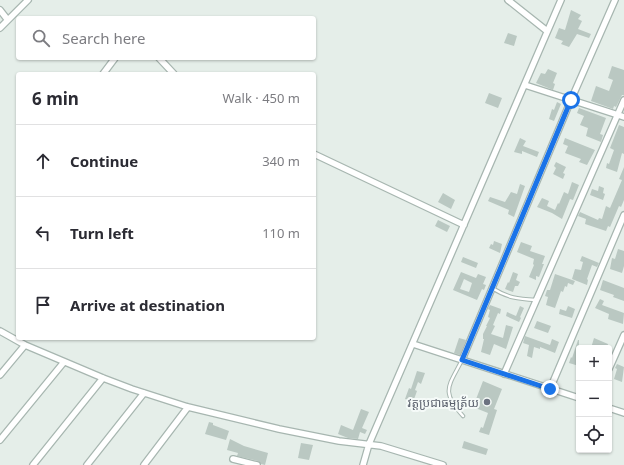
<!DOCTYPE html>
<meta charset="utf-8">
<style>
body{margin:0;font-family:"Noto Sans","Noto Sans Khmer",sans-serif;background:#f7f7f7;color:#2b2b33}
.controls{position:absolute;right:12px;bottom:12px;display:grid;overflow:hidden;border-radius:4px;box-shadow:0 1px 3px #0004}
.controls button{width:36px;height:36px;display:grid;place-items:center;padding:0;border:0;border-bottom:1px solid #e1e1e2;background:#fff;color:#2b2b33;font:20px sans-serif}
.stop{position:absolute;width:12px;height:12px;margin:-9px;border:3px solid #1a73e8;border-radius:50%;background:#fff}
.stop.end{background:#1a73e8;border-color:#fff;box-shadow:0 1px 4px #0008}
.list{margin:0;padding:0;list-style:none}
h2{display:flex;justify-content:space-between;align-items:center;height:52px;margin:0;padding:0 16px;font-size:17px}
h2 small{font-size:13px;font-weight:400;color:#7c7c81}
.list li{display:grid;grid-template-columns:26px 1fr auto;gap:12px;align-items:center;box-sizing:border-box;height:72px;padding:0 16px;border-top:1px solid #e1e1e2}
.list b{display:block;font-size:15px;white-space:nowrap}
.list em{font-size:13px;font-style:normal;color:#7c7c81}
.icon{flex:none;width:22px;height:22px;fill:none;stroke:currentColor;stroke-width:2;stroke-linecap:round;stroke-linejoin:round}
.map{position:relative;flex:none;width:624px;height:465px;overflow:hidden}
.search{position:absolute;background:#fff;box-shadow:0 1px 3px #0004;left:16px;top:16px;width:300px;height:44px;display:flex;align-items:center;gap:10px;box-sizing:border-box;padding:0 14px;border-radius:4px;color:#7c7c81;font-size:15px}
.panel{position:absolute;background:#fff;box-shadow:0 1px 3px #0004;left:16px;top:72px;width:300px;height:268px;border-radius:4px}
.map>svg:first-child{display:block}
.building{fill:#bac8c2;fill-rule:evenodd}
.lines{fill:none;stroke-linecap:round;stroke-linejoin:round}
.service-casing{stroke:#a7b6b0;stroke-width:4.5}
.minor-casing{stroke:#a7b6b0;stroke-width:8}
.service{stroke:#fff;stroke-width:2.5}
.minor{stroke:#fff;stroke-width:5.5}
.route{stroke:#1a73e8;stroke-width:5}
.worship-dot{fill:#6b7280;stroke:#f5faf8;stroke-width:1.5}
.labels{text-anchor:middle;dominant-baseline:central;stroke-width:4;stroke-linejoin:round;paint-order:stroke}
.worship-label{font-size:12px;fill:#5b616d;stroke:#f5faf8;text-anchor:end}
</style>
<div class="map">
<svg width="624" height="465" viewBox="0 0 624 465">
<rect width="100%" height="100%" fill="#e5eee9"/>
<path class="building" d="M571,10l10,5 -3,4 4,2 -4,8 13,5 -2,4 -12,-4 -8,13 -8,-3 2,-3 -8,-3 4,-10 6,2z
M508,33l9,3 -3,10 -10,-3z
M612,66l12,4v25h-2l-6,12 -2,-1 -1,3 -22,-8 5,-15 13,5 4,-11 -5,-2z
M548,69l9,4 -4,10 2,1 -2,6 -17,-7 5,-10 4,1z
M489,93l13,5 -4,10 -13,-5z
M557,102l4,2 -7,17 -5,-2 3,-10 2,1z
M579,108l27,10 -6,16 3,1 -2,7 -15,-6 2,-8 -8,-3 4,-9 -7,-3z
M619,125l5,2v27l-2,-1 -5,19 -11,-4 1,-5 2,1 5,-14 -4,-2z
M520,138l6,3 -3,5 16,6 -2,5 -15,-6v3l-8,-2z
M565,138l30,12 -8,15 -8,-3 2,-3 -16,-6 3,-7 -5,-2z
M556,162l10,5 -3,6 2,1 -2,5 -10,-5 3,-6 -2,-2z
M624,167v33l-3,7 -2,-1 -9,21 -2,-1 -2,5 -21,-7 1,-5 -8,-3 2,-4 18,8 1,-2 3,1 4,-13 4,2 12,-28 -3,-1z
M572,182l7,3 -6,15 -3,-1 -8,20 -10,-6 -15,-6 5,-9 7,3 -2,5 8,4 3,-7 1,1 5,-12 4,2z
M520,184l5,2 -11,31 -6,-3 1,-4 -21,-9 2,-4 15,5 6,-10 6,2z
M599,186l5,2 -1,5 2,1 -2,6 -13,-5 2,-6 6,2z
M443,193l12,7 -4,9 -13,-7z
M438,220l12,6 -3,6 -12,-6z
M494,241l8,3 -2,9 -11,-5 2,-4 2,1z
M521,242l11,4 -2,5 15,5 -3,8h2l-5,13 -3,-1v4l-7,-3 5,-12 -1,-1 1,-5 -17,-7z
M618,249l6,2v15l-2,7 -12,-4 2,-11 3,1z
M582,256l17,7 -2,4 -5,-2 -5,14 1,1 -1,5 -15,-6 3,-10 6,1 2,-8 -3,-1z
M463,257l15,6 -2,5 -15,-6z
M461,272l15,6 2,-4 8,3 -3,7 3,1 -2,5 -2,-1 -5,11 -24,-10zM464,279l8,4 -3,9 -9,-3z
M513,272l5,2 -2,6 4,2 -2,4h-3l-2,6 -8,-3 3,-7 1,1z
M555,274l20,7 -2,4 -5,-2 -1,4 -2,-1 -2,6 -2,-1 -6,17 -9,-3 2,-8 -3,-1 2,-6h3z
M603,280l21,8v13l-11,-4 1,-2 -14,-5z
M600,299l4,2 -2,4 22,8 -1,11 -15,-5 1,-5 -14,-6z
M490,305l11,4 -1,5 -2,-1 -5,12 2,1 -4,8 12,4 3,-13 7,2 -7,22 -12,-5 -4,11 -9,-3 3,-13h-1v-5l4,-8h-1l4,-8 -2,-1 2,-7 -2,-1z
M520,306l4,2 -4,9 1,1 -2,4 -13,-6 1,-4 9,4z
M568,306l7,3 -3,9 -13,-4 1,-5 6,2z
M537,321l14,5 -3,7 -14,-5z
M525,336l25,9 2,-6 7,3 -4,11 -15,-6v2l-6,-2 -2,11 -5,-2 2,-11 -6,-2z
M459,338l7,2 -6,15 -6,-2z
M594,338l14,6 -1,4h-16z
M578,340h1v26l-10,-3 2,-6 1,1z
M617,364l7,3 -2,15 -8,-3 3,-10 -2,-1z
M417,371l8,2 -4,11 -3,-2 -3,8 2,1 -4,11 -8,-3 4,-11 2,1z
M483,381l19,8 -8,20 3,1 -8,25 -10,-3 2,-5 2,1 5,-15 -15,-6z
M361,409l8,3 -7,16 5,2 -2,4 -5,-2 -2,7 -10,-1 -10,-4 3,-9 12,5z
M209,422l4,1v2l16,6 -3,9 -21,-6z
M230,439l14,7 24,7 -3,12 -4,-1 -3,-3 -21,-5 1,-3 -11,-3z
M464,441l24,8 -2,6 -24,-7z
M301,443l12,2 -4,15 -11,-2z"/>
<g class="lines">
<g class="service-casing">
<path id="service" d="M492,288c16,10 26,11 44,12
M462,360c-13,26 -22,31 1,56"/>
</g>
<g class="minor-casing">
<path id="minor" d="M508,0l39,31
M0,10l7,9
M0,28l28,-28
M159,58l15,16
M103,74l12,-16
M525,85l99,32
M314,154l150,71
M0,331l25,14 78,33 29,11 56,18 91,22 60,12 42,5 62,19
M413,344l166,54
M462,360l109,-260 44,-100
M609,369l15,-34
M504,374l120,-274
M0,375l25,-30
M550,389l74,-174
M609,408l15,5
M0,440l64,-78
M233,459l24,6
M33,465l70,-87
M87,465l57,-72
M144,465l44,-58
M363,465l6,-21 192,-444"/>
</g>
<use href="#service" class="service"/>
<use href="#minor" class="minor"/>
</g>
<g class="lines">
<path class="route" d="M550,389l-88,-29 109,-260"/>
</g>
<circle class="worship-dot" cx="487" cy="402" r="4"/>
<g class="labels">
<g class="worship-label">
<text x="479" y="402">វត្តប្រជាធម្មត្រ័យ</text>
</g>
</g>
</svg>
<div class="controls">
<button>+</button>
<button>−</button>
<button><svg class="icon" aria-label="locate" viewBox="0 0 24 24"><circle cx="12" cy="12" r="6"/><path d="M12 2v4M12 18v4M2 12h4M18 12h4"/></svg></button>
</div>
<div class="stop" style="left:571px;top:100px"></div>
<div class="stop end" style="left:550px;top:389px"></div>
<div class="search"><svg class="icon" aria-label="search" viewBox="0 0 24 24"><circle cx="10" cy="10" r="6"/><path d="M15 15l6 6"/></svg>Search here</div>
<section class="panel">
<h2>6 min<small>Walk · 450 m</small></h2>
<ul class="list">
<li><svg class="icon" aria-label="ahead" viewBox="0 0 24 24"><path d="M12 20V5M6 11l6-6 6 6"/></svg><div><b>Continue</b></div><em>340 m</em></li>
<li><svg class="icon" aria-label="left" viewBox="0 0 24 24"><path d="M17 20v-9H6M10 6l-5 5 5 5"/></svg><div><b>Turn left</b></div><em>110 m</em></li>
<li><svg class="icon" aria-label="arrive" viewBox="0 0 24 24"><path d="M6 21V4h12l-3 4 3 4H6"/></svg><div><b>Arrive at destination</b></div></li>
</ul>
</section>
</div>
